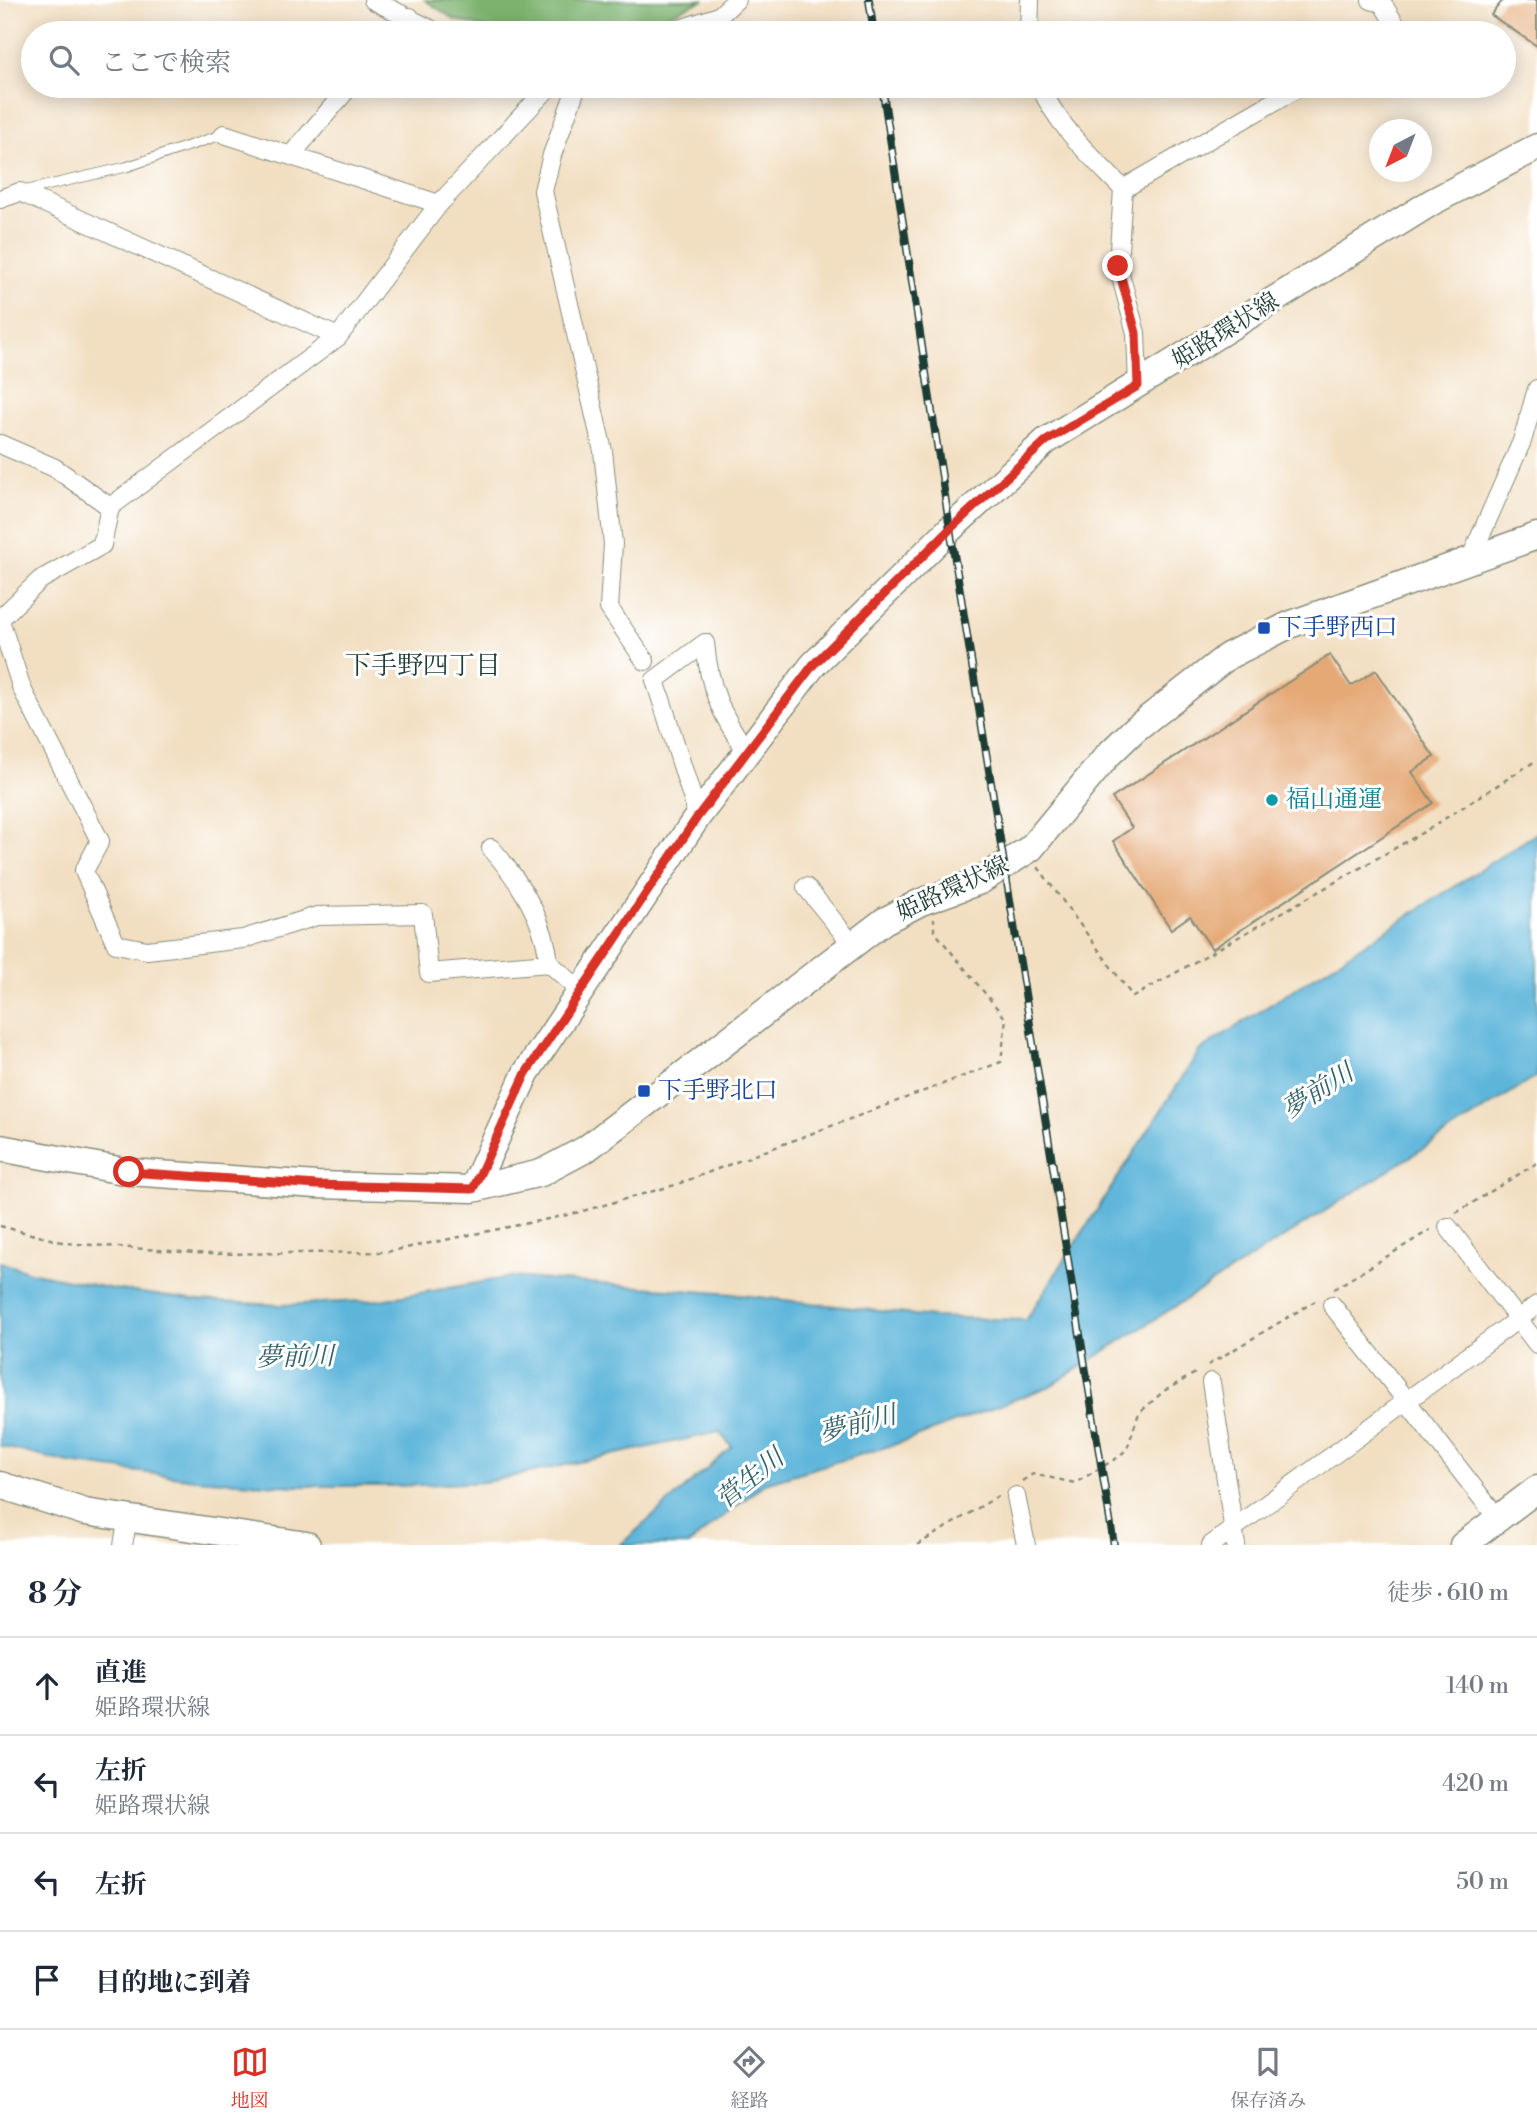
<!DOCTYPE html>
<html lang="ja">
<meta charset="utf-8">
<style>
body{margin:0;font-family:"Libre Bodoni","Noto Serif JP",serif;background:#f2f2f3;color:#1f2937}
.compass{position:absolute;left:1369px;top:119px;width:63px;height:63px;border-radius:50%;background:#fff;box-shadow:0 4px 18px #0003;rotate:222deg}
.stop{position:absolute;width:21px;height:21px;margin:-16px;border:5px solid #d93025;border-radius:50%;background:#fff}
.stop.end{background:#d93025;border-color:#fff;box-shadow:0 2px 7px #0008}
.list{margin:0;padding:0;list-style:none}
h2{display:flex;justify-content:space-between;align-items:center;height:91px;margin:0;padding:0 28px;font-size:30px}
h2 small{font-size:23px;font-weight:400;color:#747a83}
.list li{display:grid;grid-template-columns:46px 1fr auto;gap:21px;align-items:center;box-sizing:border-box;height:98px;padding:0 28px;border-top:2px solid #e0e1e3}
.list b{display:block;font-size:26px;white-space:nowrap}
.list p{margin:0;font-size:23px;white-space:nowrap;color:#747a83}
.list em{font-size:23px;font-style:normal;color:#747a83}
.icon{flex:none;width:38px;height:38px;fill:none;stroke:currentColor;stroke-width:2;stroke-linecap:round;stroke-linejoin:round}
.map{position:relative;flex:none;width:1537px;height:1545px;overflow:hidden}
.search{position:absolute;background:#fff;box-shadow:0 4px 18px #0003;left:21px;right:21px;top:21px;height:77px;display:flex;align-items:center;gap:18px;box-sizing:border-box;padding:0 24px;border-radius:38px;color:#747a83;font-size:26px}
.sheet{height:483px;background:#fff}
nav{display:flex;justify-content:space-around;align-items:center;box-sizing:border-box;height:98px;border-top:2px solid #e0e1e3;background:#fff;font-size:19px;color:#747a83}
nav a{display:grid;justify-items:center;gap:4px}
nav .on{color:#d93025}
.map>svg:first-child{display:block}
.forest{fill:#7cb26e;stroke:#4e7851;stroke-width:2}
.water{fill:#5db5da;stroke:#3e7987;stroke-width:2}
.building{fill:#e5a976}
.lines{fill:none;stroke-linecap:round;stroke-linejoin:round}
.lane-casing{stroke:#888e7b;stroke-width:11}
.street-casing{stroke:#888e7b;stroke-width:20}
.secondary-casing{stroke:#888e7b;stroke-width:29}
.path{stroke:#888e7b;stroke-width:2.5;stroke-dasharray:5 5;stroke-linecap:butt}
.lane{stroke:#fff;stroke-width:9}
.street{stroke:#fff;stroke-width:18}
.secondary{stroke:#fff;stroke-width:26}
.rail-casing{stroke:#1f3d34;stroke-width:8}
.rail{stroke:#fff;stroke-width:5;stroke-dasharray:16;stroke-linecap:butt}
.route{stroke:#d93025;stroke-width:9}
.transit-dot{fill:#1a4fb4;stroke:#fff;stroke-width:2.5}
.culture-dot{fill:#0f9aa8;stroke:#fff;stroke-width:2.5}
.labels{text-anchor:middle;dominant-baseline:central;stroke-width:6;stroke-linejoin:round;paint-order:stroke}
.street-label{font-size:24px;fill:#1f3d34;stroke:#fff}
.transit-label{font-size:24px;fill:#164399;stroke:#fff;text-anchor:start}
.culture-label{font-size:24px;fill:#0d838f;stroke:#fff;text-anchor:start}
.neighbourhood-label{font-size:26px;fill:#1f3d34;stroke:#fff}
.water-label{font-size:26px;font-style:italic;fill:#326166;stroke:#fff}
</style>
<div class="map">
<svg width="1537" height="1545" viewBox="0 0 1537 1545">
<rect width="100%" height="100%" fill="#fff"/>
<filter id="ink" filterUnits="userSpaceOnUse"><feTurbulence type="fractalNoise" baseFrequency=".0143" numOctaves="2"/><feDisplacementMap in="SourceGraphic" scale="14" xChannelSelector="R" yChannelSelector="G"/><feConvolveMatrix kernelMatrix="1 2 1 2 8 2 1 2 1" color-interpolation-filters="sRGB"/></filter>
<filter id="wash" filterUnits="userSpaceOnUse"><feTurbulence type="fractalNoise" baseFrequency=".00686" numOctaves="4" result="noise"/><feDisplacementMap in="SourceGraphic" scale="28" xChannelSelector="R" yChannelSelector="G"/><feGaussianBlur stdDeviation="1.57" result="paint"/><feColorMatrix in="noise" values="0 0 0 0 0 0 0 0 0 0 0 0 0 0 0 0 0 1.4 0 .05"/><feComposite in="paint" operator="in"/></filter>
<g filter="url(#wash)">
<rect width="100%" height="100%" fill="#f2dfc2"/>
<path class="forest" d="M425,0h279l-56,23 -46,10h-97l-50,-13z"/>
<path class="water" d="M1537,833v243l-487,310 -144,55 -141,42 -77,62h-68l112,-98 -13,-15 -233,50 -89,4h-103l-99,-7 -126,-16 -69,-17v-184l30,10 83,17 87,12 83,4 97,-5 131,-23 222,17 199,23 94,3 174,-270z"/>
<g id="blocks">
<path class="building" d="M1503,0h34v46l-46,-31z
M1330,655l21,31 25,-16 58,87 -22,15 21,31 -221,146 -22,-33 -19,13 -58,-88 19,-13 -20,-30z"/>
</g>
</g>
<g filter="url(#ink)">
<use href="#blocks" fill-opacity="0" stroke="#888e7b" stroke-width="2"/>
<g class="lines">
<g class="lane-casing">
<path id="lane" d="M24,191l102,-24 98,-33"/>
</g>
<g class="street-casing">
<path id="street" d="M373,0l65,33
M1371,0l11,3 16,26 -7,4
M395,33l15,-16
M668,33l51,-17 17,-16
M1029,33l1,-33
M577,86l-25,69 -9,36 60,260 10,93 -4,64 36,53
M1040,86c18,41 52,71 83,103l-5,77 18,67 2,53
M224,134l215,70
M292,154l58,-68
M1123,189l178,-103
M0,199l20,-7 318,145
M0,444l55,24 55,39
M1469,562l53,-121 15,-52
M0,619l40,-39 62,-35 8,-38 228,-170 101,-133 111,-118
M0,620l22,69 78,152 -16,30 32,73 31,6 96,-11 74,-23 106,-2 6,59 120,-10 32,28
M698,816l-43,-136 50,-37c4,45 16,72 42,109
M491,848c28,32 54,72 58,115
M806,887l46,57
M1448,1227l89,117
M1332,1305l166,214
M1211,1382l25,163
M1016,1496l10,49
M123,1545l5,-27
M1211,1545l326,-240"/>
</g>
<g class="secondary-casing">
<path id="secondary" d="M0,1148l129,24 188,13 156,4 68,-16 45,-24 298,-228 37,-19 59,-21 51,-33 77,-93 27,-26 93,-73 61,-31 248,-89
M473,1189l53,-116 172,-257 115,-151 137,-136 96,-88 386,-239 105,-55
M0,1485l85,27 222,33
M1463,1545l74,-56"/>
</g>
<path class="path" d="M1038,867l95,130 294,-167 110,-70
M1456,1213l81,-50
M0,1226l66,17 144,11 176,-2 186,-38 103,-29 326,-123 5,-43 -72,-88v-12
M1334,1289l96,-59
M1208,1365l109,-65
M1022,1481l11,-7 42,9 42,-25 10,-9 12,-36 25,-22 33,-19
M917,1545l81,-49"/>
<use href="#lane" class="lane"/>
<use href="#street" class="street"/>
<use href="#secondary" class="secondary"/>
<g class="rail-casing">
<path id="rail" d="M869,0l5,33
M882,86l68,443 164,1016"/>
</g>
<use href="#rail" class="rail"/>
</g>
</g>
<g class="lines" filter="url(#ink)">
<path class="route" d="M129,1172l188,13 156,4 53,-116 172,-257 115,-151 137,-136 96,-88 92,-55 -2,-53 -18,-67"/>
</g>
<g class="transit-dot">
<rect x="1257" y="621" width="14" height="14" rx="3.5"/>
<rect x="637" y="1084" width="14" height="14" rx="3.5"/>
</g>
<circle class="culture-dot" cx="1272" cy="800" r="7"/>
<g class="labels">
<g class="street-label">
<text transform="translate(1226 331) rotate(-32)">姫路環状線</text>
<text transform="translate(953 889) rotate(-25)">姫路環状線</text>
</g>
<g class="transit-label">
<text x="1278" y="628">下手野西口</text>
<text x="658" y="1091">下手野北口</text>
</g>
<g class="culture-label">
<text x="1286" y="800">福山通運</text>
</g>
<g class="neighbourhood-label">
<text x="423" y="666">下手野四丁目</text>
</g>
<g class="water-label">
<text transform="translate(1318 1091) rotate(-32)">夢前川</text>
<text transform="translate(295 1357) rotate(-1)">夢前川</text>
<text transform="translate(858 1424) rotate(-14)">夢前川</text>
<text transform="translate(750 1479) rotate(-39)">菅生川</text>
</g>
</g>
</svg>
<svg class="compass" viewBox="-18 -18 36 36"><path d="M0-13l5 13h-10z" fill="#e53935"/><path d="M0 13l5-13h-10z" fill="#747a83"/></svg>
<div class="stop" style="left:129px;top:1172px"></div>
<div class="stop end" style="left:1118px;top:266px"></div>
<div class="search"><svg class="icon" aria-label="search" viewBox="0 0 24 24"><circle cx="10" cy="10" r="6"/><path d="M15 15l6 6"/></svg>ここで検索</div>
</div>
<section class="sheet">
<h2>8 分<small>徒歩 · 610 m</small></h2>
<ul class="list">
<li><svg class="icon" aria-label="ahead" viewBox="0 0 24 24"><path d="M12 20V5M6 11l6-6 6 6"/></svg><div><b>直進</b><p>姫路環状線</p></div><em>140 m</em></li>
<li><svg class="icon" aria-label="left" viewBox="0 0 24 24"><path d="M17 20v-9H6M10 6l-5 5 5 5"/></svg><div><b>左折</b><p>姫路環状線</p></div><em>420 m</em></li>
<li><svg class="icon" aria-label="left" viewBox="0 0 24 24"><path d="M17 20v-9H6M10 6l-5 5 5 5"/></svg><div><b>左折</b></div><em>50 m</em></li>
<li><svg class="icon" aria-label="arrive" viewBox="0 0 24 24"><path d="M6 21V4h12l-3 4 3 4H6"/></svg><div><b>目的地に到着</b></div></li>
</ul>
</section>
<nav>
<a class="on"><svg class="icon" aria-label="map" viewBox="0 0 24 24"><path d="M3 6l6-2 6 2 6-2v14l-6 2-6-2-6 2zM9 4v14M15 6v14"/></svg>地図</a>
<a><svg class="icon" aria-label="directions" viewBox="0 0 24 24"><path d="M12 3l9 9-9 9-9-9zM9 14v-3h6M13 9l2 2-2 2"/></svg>経路</a>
<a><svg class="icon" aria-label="saved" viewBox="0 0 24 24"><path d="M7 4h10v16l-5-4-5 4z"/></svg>保存済み</a>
</nav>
